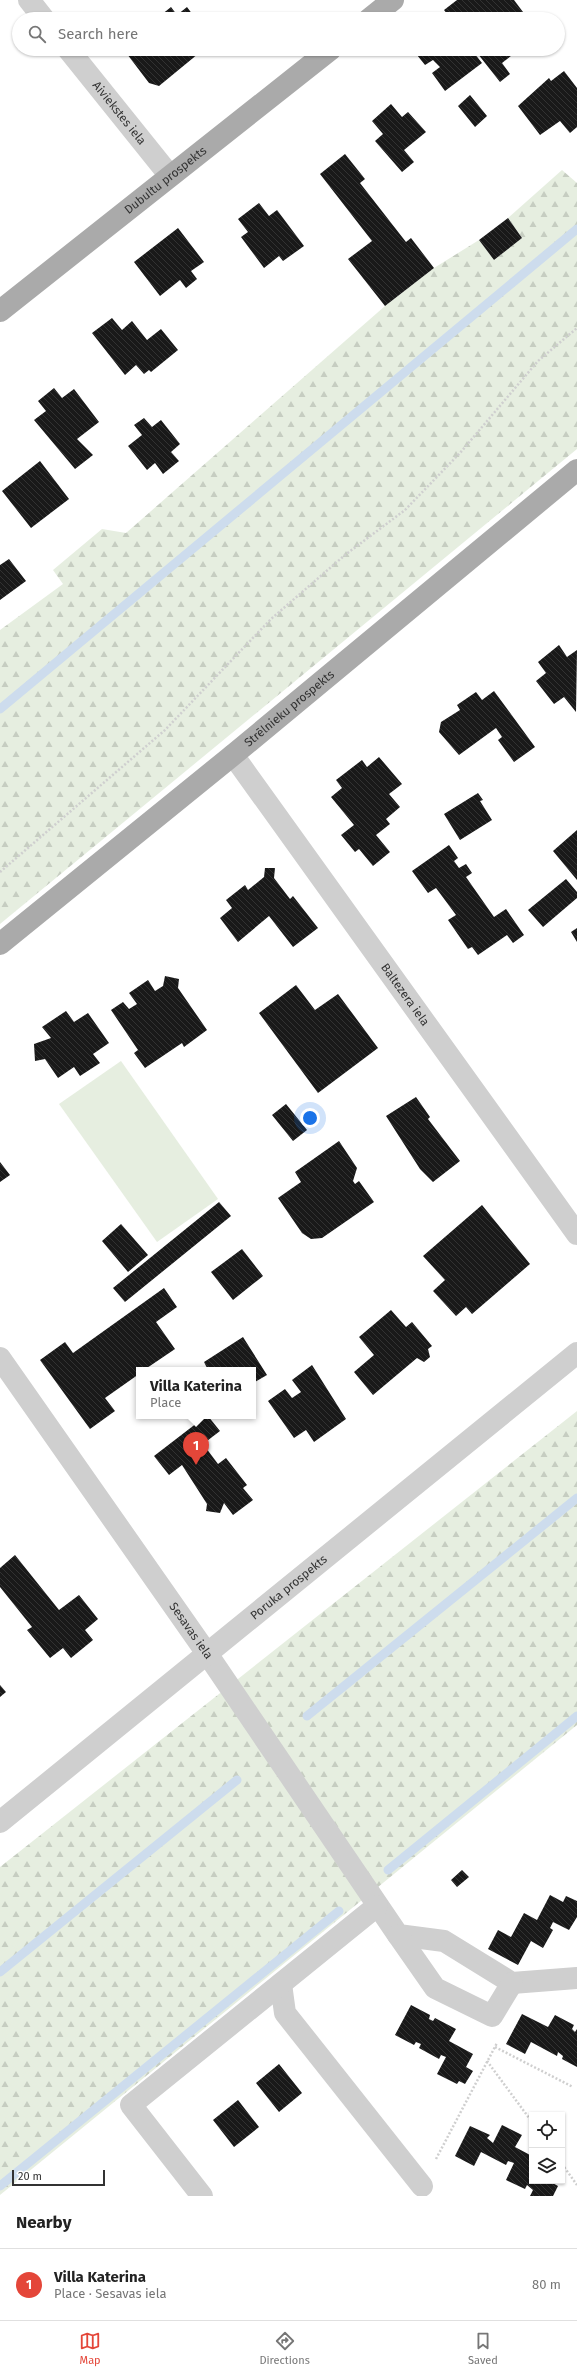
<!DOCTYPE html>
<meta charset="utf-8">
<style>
body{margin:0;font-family:"Fira Sans",sans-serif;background:#f2f2f2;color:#222}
.controls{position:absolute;right:12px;bottom:12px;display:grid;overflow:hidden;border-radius:0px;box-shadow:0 1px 3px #0004}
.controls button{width:36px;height:36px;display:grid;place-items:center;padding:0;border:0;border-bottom:1px solid #e0e0e0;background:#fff;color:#222;font:20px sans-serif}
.scale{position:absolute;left:12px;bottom:10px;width:93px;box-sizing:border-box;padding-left:4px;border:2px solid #323232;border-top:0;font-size:11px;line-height:14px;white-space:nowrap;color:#323232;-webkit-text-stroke:3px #fff;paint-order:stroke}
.you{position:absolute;left:310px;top:1118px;width:14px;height:14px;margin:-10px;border:3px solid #fff;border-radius:50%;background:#1a73e8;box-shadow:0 0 0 6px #1a73e833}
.badge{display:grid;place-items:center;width:26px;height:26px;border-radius:50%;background:#e44639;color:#fff;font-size:13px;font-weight:700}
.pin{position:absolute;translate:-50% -33px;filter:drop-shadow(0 1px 2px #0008)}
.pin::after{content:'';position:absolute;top:21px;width:14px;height:12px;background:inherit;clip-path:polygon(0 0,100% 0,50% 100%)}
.popup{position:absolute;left:136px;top:1367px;width:120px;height:52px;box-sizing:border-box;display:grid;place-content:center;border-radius:0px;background:#fff;filter:drop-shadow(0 1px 3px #0005);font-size:13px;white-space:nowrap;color:#767676}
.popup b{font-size:15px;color:#222}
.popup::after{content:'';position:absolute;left:50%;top:100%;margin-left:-8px;border:8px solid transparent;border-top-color:#fff}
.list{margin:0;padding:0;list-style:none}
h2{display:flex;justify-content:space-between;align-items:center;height:52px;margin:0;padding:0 16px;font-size:17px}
h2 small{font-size:13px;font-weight:400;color:#767676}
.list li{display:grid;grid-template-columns:26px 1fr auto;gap:12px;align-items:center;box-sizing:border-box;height:72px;padding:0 16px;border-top:1px solid #e0e0e0}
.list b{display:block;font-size:15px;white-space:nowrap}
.list p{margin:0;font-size:13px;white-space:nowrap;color:#767676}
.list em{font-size:13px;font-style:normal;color:#767676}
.icon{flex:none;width:22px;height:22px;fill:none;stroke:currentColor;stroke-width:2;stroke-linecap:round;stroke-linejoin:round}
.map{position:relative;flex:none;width:577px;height:2196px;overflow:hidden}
.search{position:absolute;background:#fff;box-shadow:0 1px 3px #0004;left:12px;right:12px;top:12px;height:44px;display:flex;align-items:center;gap:10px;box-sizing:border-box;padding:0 14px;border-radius:22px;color:#767676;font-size:15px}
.sheet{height:124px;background:#fff}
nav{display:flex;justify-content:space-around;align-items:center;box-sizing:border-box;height:56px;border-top:1px solid #e0e0e0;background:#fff;font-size:11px;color:#767676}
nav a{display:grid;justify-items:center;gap:2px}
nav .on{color:#e44639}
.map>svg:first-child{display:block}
.forest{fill:url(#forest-firs)}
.garden{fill:#e6eee0}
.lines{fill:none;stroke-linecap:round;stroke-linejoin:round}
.stream{stroke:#cddced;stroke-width:9}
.building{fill:url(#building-back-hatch)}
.path{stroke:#cfcfcf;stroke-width:2.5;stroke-dasharray:2 2;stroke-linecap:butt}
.minor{stroke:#cfcfcf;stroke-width:22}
.major{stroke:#aaa;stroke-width:22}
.labels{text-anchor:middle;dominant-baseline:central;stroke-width:4;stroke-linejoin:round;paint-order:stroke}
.street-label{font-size:12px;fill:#323232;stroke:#fff}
</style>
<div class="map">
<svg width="577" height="2196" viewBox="0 0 577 2196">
<defs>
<pattern id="forest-firs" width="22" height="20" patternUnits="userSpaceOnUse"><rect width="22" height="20" fill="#e6eee0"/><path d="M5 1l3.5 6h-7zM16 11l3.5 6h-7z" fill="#c6cdc1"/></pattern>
<pattern id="building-back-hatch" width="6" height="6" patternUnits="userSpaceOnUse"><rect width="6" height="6" fill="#191919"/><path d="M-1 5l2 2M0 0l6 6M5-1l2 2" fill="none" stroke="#323232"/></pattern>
</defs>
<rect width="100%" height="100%" fill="#fff"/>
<path class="forest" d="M562,170l15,13v266l-577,475v-294l63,-46 -10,-14 49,-41 24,4 259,-227 49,-38 45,-28 15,20 28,-22 -14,-20z
M577,1411v314l-577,470v-328z"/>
<path class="garden" d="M121,1061l97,138 -61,43 -98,-138z"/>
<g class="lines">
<path class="stream" d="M0,709l577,-480
M307,1716l270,-218
M388,1870l189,-154
M0,1972l237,-192
M0,2186l339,-275"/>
</g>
<path class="building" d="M457,0h57l12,16 -4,3h-71l-7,-9z
M171,7l6,8 10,-8 9,12h-40z
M133,49h71l-45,37 -10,-3 -22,-29z
M425,49h46l11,14 -37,28 -13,-18 8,-6 -7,-7 -8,5 -8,-10z
M474,49h46l-18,14 8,11 -10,8z
M564,71l13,17v39l-7,6 -10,-12 -20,14 -22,-29 31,-28 2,3z
M470,95l17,21 -12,11 -17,-21z
M391,104l11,13 6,-5 18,20 -22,18 10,12 -12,10 -27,-31 8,-7 -11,-13z
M345,154l20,25 -5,4 46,59 5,-4 23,30 -49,38 -37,-47 24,-18 -52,-67z
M259,203l10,13 8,-6 27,36 -21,15 -4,-5 -15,12 -23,-31 7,-5 -10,-13z
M508,218l14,20 -28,22 -15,-20z
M178,228l26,34 -13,9 6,8 -11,9 -6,-8 -20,16 -26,-34z
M112,318l10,12 10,-9 15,19 14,-11 17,21 -27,22 -2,-2 -5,4 -8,-9 -11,10 -33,-42z
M54,388l8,10 12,-9 25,33 -22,17 16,16 -18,14 -41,-49 12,-9 -8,-10z
M144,418l8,9 9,-7 19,24 -9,8 8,9 -16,13 -8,-11 -8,7 -19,-24 14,-11 -8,-10z
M40,461l29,38 -38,29 -29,-37z
M9,559l17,22 -26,19v-35z
M559,645l8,12 10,-7 -1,62 -12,-15 -10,7 -18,-23 10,-8 -8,-11z
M494,691l41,56 -21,15 -16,-22 4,-3 -6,-9 -37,27 -20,-23 2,-10 19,-12 -3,-5 19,-13 6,8z
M379,757l23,27 -13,10 11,13 -14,12 4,5 -14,11 14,17 -17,14 -14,-17 -4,3 -14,-17 13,-10 -23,-28 11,-9 -6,-8 26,-20 5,7z
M478,793l5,7 -3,1 12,19 -32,20 -16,-26z
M577,830v50l-24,-29z
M449,845l9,13 -4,3 5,7 7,-4 6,9 -6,4 28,40 12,-8 18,26 -11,8 -6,-8 -29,20 -6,-8 -4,2 -20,-29 8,-5 -20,-27 -8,5 -16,-22z
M265,868h10l-1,10 16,21 3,-3 25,32 -25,19 -24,-31 -31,26 -18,-24 12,-10 -6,-8 19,-15 3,5 16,-13z
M566,879l11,13v6l-34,29 -15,-17z
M577,928v14l-6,-10z
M165,976l14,3 -1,9 29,42 -23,17 -2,-4 -37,25 -11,-15 4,-3 -27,-40 12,-8 6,7 8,-5 -8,-11 19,-13 7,11 8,-5z
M296,985l19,25 23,-16 40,54 -60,45 -59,-80z
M66,1011l8,11 14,-9 21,30 -16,11 7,9 -20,13 -6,-9 -16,11 -13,-19 -10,2 -1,-17 17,-6 -9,-11z
M416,1097l14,20 -2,2 32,42 -27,21 -13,-13 -34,-53z
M286,1104l21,26 -14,11 -21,-26z
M339,1141l18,27 -4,13 2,3 4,-3 15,21 -52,36 -11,1 -9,-6 -24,-35 23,-16 -6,-10z
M0,1162l10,13 -10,7z
M219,1202l12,14 -106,86 -12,-14z
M482,1205l48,59 -58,50 -6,-7 -10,9 -23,-25 12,-11 -22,-24z
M121,1224l27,31 -20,17 -26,-31z
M242,1249l21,27 -30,24 -22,-28z
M164,1288l13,19 -21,15 19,27 -31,21h-5v4l-34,24 10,13 -25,18 -50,-69 25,-18 8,11z
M391,1310l15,17 6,-5 20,24 -4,3 2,8 -6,5 -7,-4 -44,37 -19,-23 20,-17 -15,-18z
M243,1337l24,38 -14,8v-13h-45l-4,-8z
M312,1365l34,54 -32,23 -8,-12 -12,8 -26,-37 17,-12 7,9 9,-6 -9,-12z
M206,1416h2l12,15 -17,13 15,20 8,-6 21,27 -4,3 10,12 -20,15 -9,-12 -4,10 -14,-2 1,-7 -25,-39 -13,10 -15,-19z
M15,1555l44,55 20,-15 19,24 -13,11 8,10 -22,18 -8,-10 -13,10 -23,-28 5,-3 -32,-40v-19z
M0,1685l6,7 -6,5z
M462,1870l7,7 -12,10 -6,-7z
M550,1895l13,7 3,-6 11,5v16l-8,13 -16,-8 -3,6 3,2 -10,18 -12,-7 -13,24 -30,-16 10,-19 13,7 13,-24 13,7z
M411,2005l19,10 -1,4 4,2 2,-3 21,11 -7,12 24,13 -7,13 7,4 -8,13 -6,-3 -2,3 -20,-10 9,-17 -5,-2 -2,4 -20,-11 2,-4 -5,-2 -2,3 -19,-10z
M522,2014l26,13 7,-12 19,10 -2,4 3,3 2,-3v38l-15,-8 1,-3 -5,-4 -1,4 -26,-14 -6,12 -19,-10z
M279,2064l23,29 -23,19 -23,-29z
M238,2100l21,27 -25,20 -21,-27z
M502,2125l20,10 -7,12 17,9v25h17l9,5 -5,10h-23l3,-6 -6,-5 -2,4 -19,-9 8,-17 -6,-2 -2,4 -25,-13 -7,14 -19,-10 15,-30 20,9 -3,3 6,5z"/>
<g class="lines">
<path class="path" d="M0,872l165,-142 106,-111 74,-64 60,-45 55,-57 78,-92 39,-33
M495,2047l78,40
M487,2061l45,61
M436,2159l61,-116
M562,2164l15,21"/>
<g class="minor">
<path d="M29,0l15,19"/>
<path id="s1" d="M68,49l102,127"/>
<path id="s2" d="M233,755l344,479"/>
<path id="s3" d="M0,1358l208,297 190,280 46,6 68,42 65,-5"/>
<path id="s4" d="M0,1822l577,-469"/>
<path d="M398,1935l37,53 57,28 20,-33"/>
<path d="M281,1984l4,29 137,173"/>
<path d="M202,2196l-71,-91 246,-199"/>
</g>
<g class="major">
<path d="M369,19l24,-19"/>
<path id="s5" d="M0,311l331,-262"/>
<path id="s6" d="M0,944l233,-189 344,-285"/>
</g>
</g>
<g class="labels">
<g class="street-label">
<text stroke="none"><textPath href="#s1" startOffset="82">Aiviekstes iela</textPath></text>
<text stroke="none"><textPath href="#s5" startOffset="211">Dubultu prospekts</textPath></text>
<text stroke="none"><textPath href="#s6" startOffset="373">Strēlnieku prospekts</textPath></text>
<text stroke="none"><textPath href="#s2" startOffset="295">Baltezera iela</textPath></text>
<text stroke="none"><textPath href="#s4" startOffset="372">Poruka prospekts</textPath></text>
<text stroke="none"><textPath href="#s3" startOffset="333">Sesavas iela</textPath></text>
</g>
</g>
</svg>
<div class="controls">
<button><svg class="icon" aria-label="locate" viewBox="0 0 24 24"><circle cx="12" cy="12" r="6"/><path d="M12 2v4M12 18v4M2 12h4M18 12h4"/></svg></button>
<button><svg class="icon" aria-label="layers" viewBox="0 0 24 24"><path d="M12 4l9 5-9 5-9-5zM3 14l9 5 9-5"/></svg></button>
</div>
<div class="scale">20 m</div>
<div class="you"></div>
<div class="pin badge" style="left:196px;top:1465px">1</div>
<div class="popup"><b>Villa Katerina</b>Place</div>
<div class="search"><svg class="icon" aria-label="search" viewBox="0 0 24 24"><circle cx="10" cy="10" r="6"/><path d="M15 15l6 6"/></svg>Search here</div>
</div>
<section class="sheet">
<h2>Nearby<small></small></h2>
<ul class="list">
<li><span class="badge">1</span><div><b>Villa Katerina</b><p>Place · Sesavas iela</p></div><em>80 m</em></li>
</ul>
</section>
<nav>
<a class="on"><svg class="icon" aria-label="map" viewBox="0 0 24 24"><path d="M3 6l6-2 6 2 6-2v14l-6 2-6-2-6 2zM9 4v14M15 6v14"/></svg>Map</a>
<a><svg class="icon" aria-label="directions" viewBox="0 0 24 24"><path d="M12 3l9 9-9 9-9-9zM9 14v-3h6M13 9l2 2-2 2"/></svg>Directions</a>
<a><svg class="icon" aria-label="saved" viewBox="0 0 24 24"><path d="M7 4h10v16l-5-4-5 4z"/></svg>Saved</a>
</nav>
